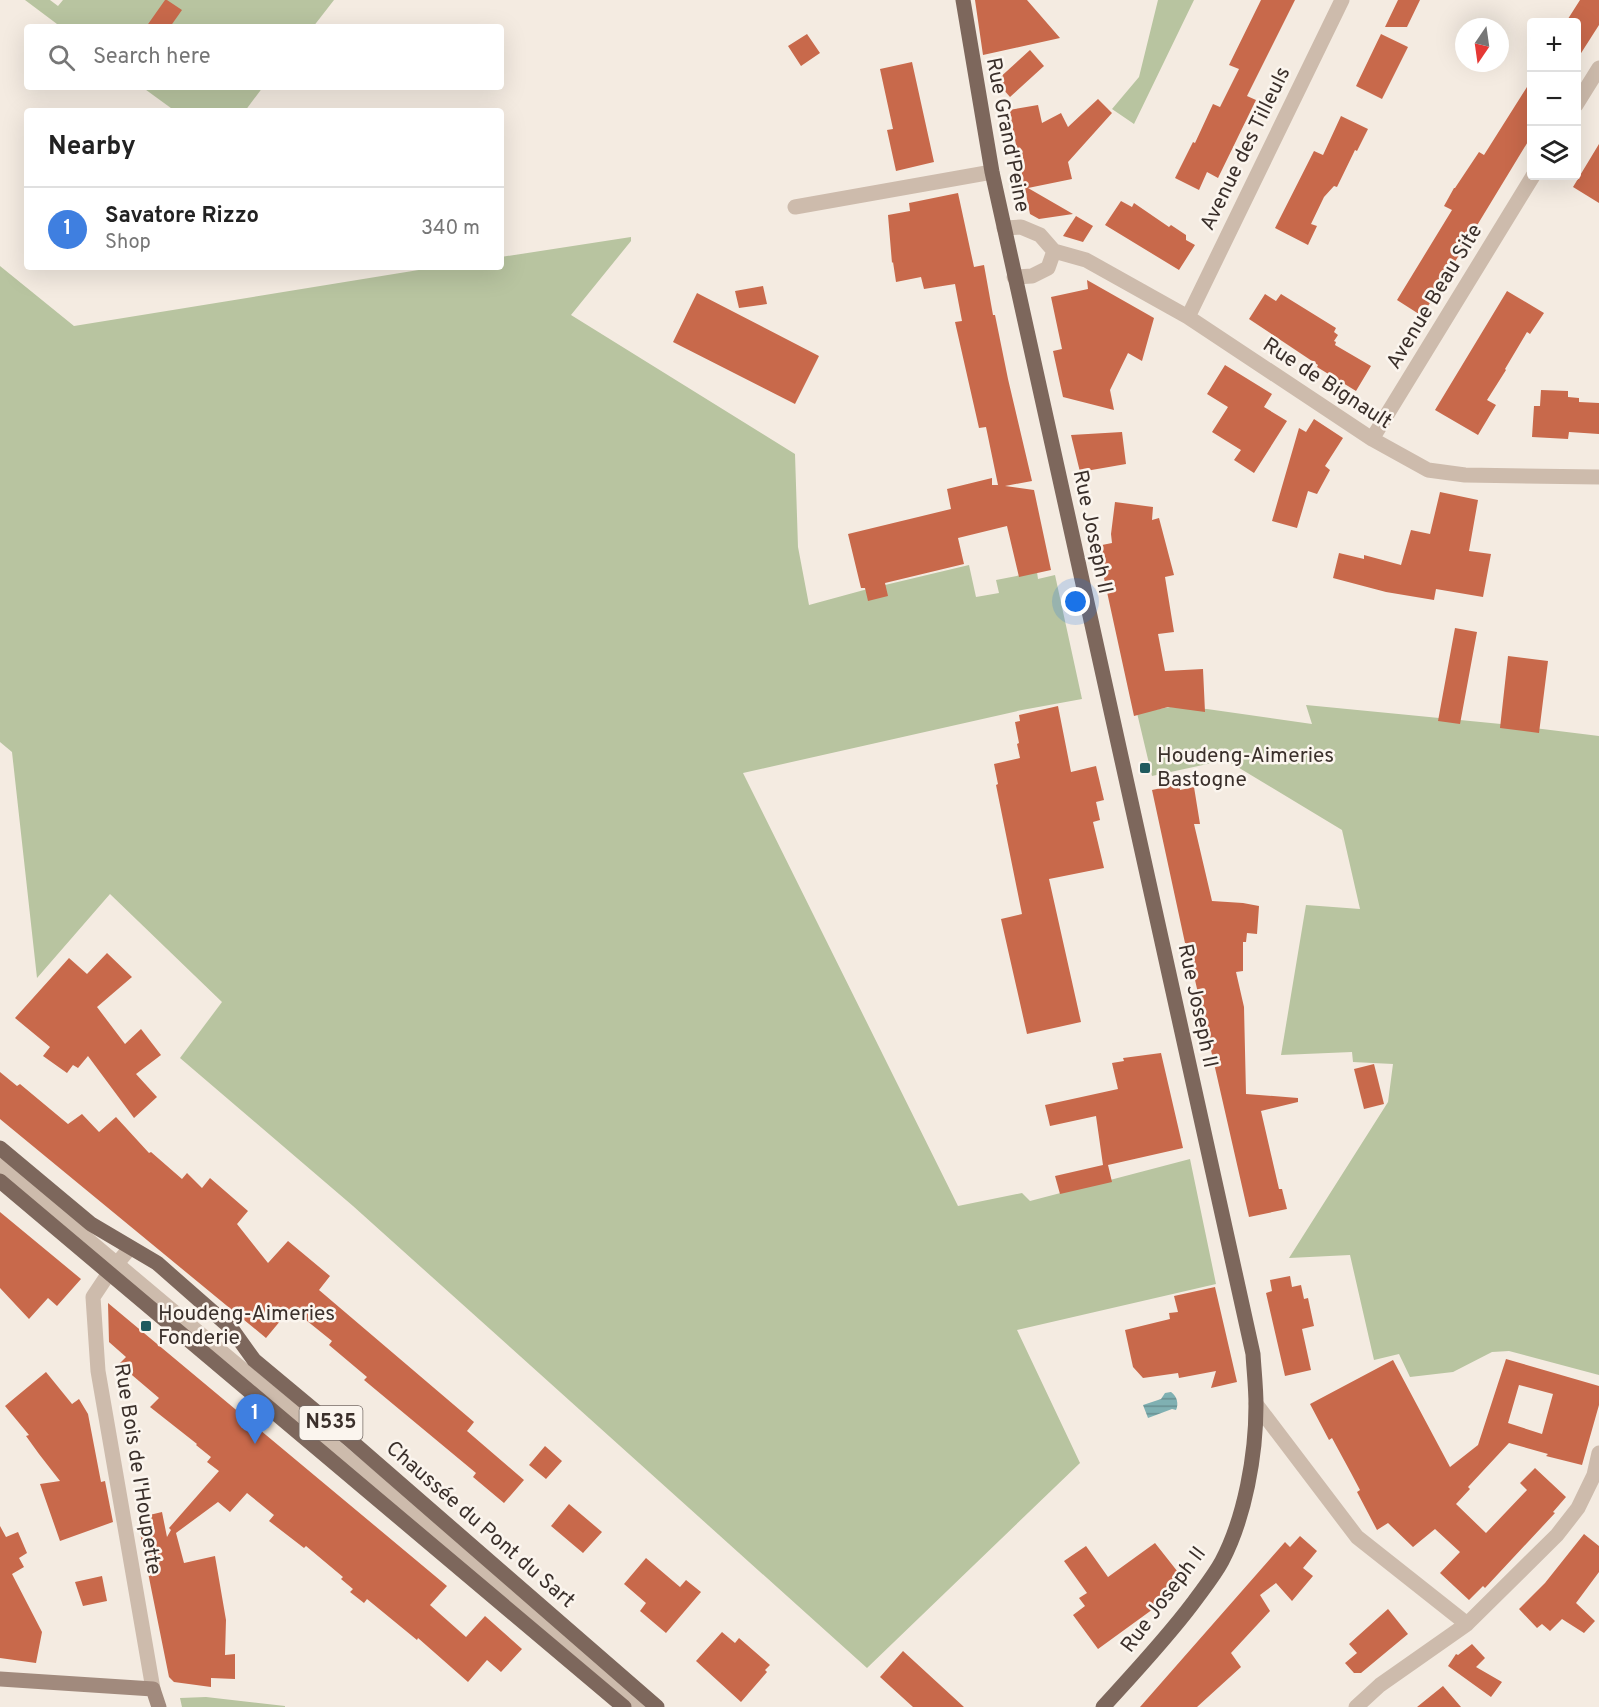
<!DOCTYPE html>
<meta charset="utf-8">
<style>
body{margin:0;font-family:Overpass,sans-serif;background:#f2f2f2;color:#222}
.controls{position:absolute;right:18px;top:18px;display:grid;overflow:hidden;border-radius:6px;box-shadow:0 6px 24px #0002}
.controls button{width:54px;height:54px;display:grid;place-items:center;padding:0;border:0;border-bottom:2px solid #e0e0e0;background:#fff;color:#222;font:30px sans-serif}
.compass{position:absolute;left:1455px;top:18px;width:54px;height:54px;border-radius:50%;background:#fff;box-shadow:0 6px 24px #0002;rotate:193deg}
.you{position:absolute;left:1076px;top:602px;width:21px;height:21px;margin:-15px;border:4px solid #fff;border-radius:50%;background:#1a73e8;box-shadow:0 0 0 9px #1a73e833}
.badge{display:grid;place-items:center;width:39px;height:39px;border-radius:50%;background:#1f5a5e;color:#fff;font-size:20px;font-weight:700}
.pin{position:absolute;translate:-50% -50px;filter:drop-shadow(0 2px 3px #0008)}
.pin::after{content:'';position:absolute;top:32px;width:21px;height:18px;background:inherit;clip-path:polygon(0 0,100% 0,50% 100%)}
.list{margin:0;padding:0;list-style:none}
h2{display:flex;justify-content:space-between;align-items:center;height:78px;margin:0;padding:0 24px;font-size:26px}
h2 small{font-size:20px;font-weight:400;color:#767676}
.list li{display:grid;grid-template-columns:39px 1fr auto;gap:18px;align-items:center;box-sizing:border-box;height:84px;padding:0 24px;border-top:2px solid #e0e0e0}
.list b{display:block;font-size:22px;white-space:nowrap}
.list p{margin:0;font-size:20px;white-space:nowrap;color:#767676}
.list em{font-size:20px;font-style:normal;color:#767676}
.icon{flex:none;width:33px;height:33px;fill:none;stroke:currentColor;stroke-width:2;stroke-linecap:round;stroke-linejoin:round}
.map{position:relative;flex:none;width:1599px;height:1707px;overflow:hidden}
.search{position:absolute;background:#fff;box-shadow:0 6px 24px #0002;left:24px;top:24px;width:480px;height:66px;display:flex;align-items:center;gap:15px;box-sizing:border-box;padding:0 21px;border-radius:6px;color:#767676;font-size:22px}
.panel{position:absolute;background:#fff;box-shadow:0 6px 24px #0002;left:24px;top:108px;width:480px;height:162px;border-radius:6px}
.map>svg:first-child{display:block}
.green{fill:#b8c4a0}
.water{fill:url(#water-rules)}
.building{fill:#c8694b;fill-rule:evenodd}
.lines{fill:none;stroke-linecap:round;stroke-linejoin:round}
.lane{stroke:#cdbbac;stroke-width:14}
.street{stroke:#cdbbac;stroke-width:15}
.secondary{stroke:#a18a7d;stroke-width:15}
.primary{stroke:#7d675c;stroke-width:15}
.poi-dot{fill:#1f5a5e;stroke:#fbf5ee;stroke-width:2}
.labels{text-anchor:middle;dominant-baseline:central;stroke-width:5;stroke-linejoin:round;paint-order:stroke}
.shield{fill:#fbf5ee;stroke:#756b66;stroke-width:1.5}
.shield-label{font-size:20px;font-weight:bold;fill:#3b302b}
.street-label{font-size:21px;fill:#3b302b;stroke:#fbf5ee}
.poi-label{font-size:21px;fill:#3b302b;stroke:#fbf5ee;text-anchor:start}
</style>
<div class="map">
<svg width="1599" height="1707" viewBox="0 0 1599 1707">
<defs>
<pattern id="water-rules" width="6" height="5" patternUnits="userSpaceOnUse" patternTransform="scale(1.5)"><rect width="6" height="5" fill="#7fb0b2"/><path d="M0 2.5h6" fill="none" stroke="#699091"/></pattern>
</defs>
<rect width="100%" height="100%" fill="#f4ebe1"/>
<path class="green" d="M25,0h25l8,6 5,-6h271l-21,27h-252z
M1158,0h36l-60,124 -22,-15 27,-32z
M142,87h121l-18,24h-70z
M631,237v4l-60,74 224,139 3,93 11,58 55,-15 105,-25 7,32 23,-4 -3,-13 41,-8 1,7 17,-4 27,124 -60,11 -279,63 215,433 64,-13 8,8 160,-42 26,125 -199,46 63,133 -213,205 -514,-462 -173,-148 42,-56 -112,-108 -73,84 -25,-226 -12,-10v-476l74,60 363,-59h64v-10z
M1306,705l195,19 98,12v639l-90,-24 -17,1 -39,20 -43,5 -11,-23 -25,6 -24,-105 -61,3 99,-156 5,-38 -40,-2 -1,-10 -71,3 25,-150 54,4 -18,-79 -116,-70 -74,16 -15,-63 33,-6 37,2 105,15z
M206,1697l79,9v1h-103l-2,-9z"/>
<path class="water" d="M1171,1392c6,4 8,12 5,18l-4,-1 -24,9 -5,-13 18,-6 4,-6z"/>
<path class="building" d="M165,0h2l15,10 -12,17h-24z
M975,0h52l33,38 -77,17z
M1261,0h34l-48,96 9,4 -38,78 -11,-6 -8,18 -24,-12 18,-36 2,1 18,-39 7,3 19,-38 -10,-4z
M1398,0h22l-13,27h-22z
M1580,0h19v25l-23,36v-39h-10z
M807,34l13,19 -19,13 -13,-20z
M1381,34l27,13 -26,52 -26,-13z
M1030,50l14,16 -34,31 -14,-16z
M912,62l22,100 -38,9 -9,-41 6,-1 -13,-60z
M1532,79v56l-110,181 -25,-16 55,-90 -8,-4 10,-18h1l24,-36 5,3z
M1098,99l14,14 -44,49 4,17 -44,9 45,26 -34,5 -9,-5 -21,-104 29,-5 4,18 19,-10 7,14z
M1341,116l27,13 -11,22 -2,-1 -18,37 -3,-1 -10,11 -13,27 6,2 -9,19 -33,-17 39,-77 9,4z
M1599,144v59l-26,-16z
M958,193l16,74 10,-2 9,50h2l13,64 24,102 -27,5 29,4 17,80 -32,7 -12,-51 -49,12 6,26 -79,19 3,13 -20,5 -3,-13h-4l-13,-54 103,-25 -4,-20 45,-11v7h6l-12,-58 -7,1 -24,-106 7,-1 -7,-37 -31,5 -3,-12 -25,5 -3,-20 -1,1 -4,-48 22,-4 -1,-8z
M1121,201l11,6 2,-4 35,24 2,-2 15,10v5l9,5 -16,25 -74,-45z
M1076,216l17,10 -10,16 -20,-6z
M1087,280l67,38 -12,43 -14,-8 -18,37 4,20 -51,-13 -10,-46 9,-2 -11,-52 37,-8z
M763,286l4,18 -28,4 -4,-17z
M1507,291l37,22 -14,21 -3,-2 -22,37 1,1 -19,30 9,5 -18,30 -43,-25z
M697,293l122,63 -24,48 -122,-62z
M1265,294l11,7 5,-7 55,34 -2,4 4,3 -4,6 2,1 -1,3 36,21 -15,25 -39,-24 1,-2 -69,-46z
M1225,365l47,29 -8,13 23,14 -33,52 -20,-13 7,-10 -29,-18 16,-25 -21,-13z
M1541,390l27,1v6l11,1v4l20,1v31l-30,-2 -1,7 -36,-2 2,-31h6z
M1314,419l29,19 -18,28 5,4 -13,24 -9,-3 -11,37 -25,-7 27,-93 7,4z
M1122,432l4,32 -46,8 -9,-37z
M1440,492l38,8 -9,51 22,3 -8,43 -47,-8 -2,11 -48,-8 -53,-14 6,-25 25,6v-4l37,10 10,-35 19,4z
M1115,502l38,5 -1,13 7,-2 15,57 -9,2 9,55 -16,2 7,37 38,-2 2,43 -37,-5 -34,9 -37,-170 15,-3 -1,-9z
M1455,628l22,4 -17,92 -22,-3z
M1508,656l40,5 -9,72 -39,-5z
M1058,706l13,66 25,-6 8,34 -8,2 4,18 -7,2 11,46 -55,11 32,143 -54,12 -26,-115 21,-5 -26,-129 2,-1 -4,-20 26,-6 -3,-14 2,-1 -4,-21 5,-1 -1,-6z
M1180,784v6l14,-3 6,37h-6l18,77 31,2 16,3 -2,28 -10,-1 -1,9h-3v29l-7,1 8,35 2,87 52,4v4l-37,9 18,78h3l5,20 -38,8 -59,-259 -4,-15h-1l-33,-153z
M107,953l25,24 -35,30 28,37 16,-15 20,26 -25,19 21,23 -23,21 -46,-62 -10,12 -5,-3 -6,8 -24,-17 7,-9 -35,-29 54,-60 18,16z
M1161,1053l22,95 -75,17 4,17 -52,12 -5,-18 48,-11 -7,-49 -46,10 -5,-21 73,-16 -6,-26 12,-2 -1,-3z
M1374,1064l10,40 -20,5 -10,-40z
M0,1072l17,14 3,-2 48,40 14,-10 17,18 17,-15 33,36 2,-1 31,27 5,-6 15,15 8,-10 38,33 -11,13 31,39 20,-22 42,35 -11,14 155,132 -7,9 57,49 -20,23 -31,-26 3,-4 -112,-93 3,-3 -38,-32 3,-4 -41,-33 -25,30 -266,-219z
M0,1212l81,67 -24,27 -9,-8 -19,21 -29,-31z
M1290,1276l2,11 9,-2 3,14 4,-1 6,28 -12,3 9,41 -26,6 -19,-83 6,-2 -2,-11z
M1215,1287l22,95 -26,6 5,-17 -37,7 -1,-5 -35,5 -10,-11 -8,-37 45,-11 -1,-6 9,-1 -4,-16z
M108,1303l339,283 -17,19 36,32 19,-21 37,33 -21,23 -14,-12 -19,22 -50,-44 -1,2 -50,-41 -3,4 -14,-11 3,-3 -12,-10 2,-2 -37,-31 -2,2 -35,-27 5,-6 -27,-22 -17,19 -12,-10 -42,31 8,30 31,-7 11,64 -1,35 10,-1v25l-24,-1v9l-37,-5 -5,-5 -32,-159 25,-6 5,25 4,-7 -2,-2 50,-57 -12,-9 4,-5 -15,-12 1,-1 -47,-37 9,-9 -40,-34 7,-7 -17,-15z
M1506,1359l93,27v19l-17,60 -36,-9 2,-2 -39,-11 -41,44 2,2 -14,15 30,29 41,-43 -7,-7 15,-15 31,29 -13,15 2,1 -70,75 -2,-2 -14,14 -29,-27 20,-21 -25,-23 -22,18 -25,-24 -11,7 -20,-38 3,-2 -9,-17 -19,-35 -3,2 -19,-36 83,-44 57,107 28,-22zM1519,1385l34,9 -11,40 -34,-11z
M46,1372l26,32 7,-5 9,15 13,68 4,-1 8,41 -53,19 -20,-57 20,-3 -21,-27 -13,-18 3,-1 -24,-29z
M545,1446l17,15 -16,18 -17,-14z
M569,1504l33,28 -19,21 -32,-27z
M0,1526l6,11 12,-5 9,21 -8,5 5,9 -12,7 30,58 -6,31 -36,-5z
M1584,1534l15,12v26l-23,31 19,18 -11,12 -22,-14 -12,12 -8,-7 -5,4 -18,-19 26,-26z
M1300,1536l17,15 -14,17 10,8 -21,25 -16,-18 -16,12 10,16 -39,42 10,14 -44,40h-57l145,-165 5,5z
M1155,1543l30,38 -14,15 -73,53 -25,-34 12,-9 -6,-8 8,-5 -23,-32 22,-15 22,31z
M646,1558l34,29 6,-7 15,12 -35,41 -26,-22 6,-8 -22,-19z
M102,1576l5,25 -24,5 -8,-24z
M1388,1609l20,25 -47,39h-7l-9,-10 12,-10 -8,-9z
M722,1632l13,11 4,-5 31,27 -5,5 2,2 -26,30 -45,-41z
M1472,1644l13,14 -9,9 26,15 -11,15 -43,-31 8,-12 2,1z
M903,1651l61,56h-51l-33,-30z
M1443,1686l18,21h-44z"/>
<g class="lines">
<path class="lane" d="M0,1165l596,501 46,41"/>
<path class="street" d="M1576,105l23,-37
M795,207l197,-35
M1004,228l17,-1 19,8 14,16 32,9 102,57 184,122 56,31 37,5 134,2
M1014,277l18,-1 16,-8 6,-17
M1188,317l154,-317
M1372,439l161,-263
M130,1248l-21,25 -16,24 5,74 55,318
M1256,1404l101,133 110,87
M1356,1707l24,-22 87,-61 90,-89 21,-27 16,-33 5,-22"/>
<path class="secondary" d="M0,1679l153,10 6,18"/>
<path class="primary" d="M963,0l29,172 261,1182c1,17 3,34 3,51 0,50 -11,112 -34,156 -8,15 -19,28 -29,42 -27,36 -59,70 -90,104
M0,1148l91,76 66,39 74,65 23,32 96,80 307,267
M0,1181l624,526"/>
</g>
<g class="poi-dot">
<rect x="1139" y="762" width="12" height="12" rx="3"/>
<rect x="140" y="1320" width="12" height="12" rx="3"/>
</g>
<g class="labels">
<rect class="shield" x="299.5" y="1406" width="63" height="34" rx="4.5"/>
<g class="shield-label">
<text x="331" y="1423">N535</text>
</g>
<g class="street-label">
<text transform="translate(1007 135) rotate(79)">Rue Grand'Peine</text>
<text transform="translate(1246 149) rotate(-64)">Avenue des Tilleuls</text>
<text transform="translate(1435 297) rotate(-59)">Avenue Beau Site</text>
<text transform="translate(1327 384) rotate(33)">Rue de Bignault</text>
<text transform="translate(1092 532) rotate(78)">Rue Joseph II</text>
<text transform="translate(1197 1006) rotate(78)">Rue Joseph II</text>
<text transform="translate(137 1469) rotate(81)">Rue Bois de l'Houpette</text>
<text transform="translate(480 1525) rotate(41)">Chaussée du Pont du Sart</text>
<text transform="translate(1164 1600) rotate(-53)">Rue Joseph II</text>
</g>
<g class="poi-label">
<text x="1157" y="756">Houdeng-Aimeries<tspan x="1157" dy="24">Bastogne</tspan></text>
<text x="158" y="1314">Houdeng-Aimeries<tspan x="158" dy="24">Fonderie</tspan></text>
</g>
</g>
</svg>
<div class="controls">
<button>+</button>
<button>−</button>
<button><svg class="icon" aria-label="layers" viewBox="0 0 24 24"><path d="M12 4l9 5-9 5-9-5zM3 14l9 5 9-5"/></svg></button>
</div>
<svg class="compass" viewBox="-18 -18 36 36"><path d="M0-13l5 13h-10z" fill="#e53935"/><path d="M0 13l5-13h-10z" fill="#767676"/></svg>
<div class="you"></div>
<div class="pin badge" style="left:255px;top:1444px;background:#3f7fe0">1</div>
<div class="search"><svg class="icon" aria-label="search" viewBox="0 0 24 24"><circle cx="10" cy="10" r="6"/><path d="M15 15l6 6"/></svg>Search here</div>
<section class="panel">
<h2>Nearby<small></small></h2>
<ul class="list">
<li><span class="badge" style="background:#3f7fe0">1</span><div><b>Savatore Rizzo</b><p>Shop</p></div><em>340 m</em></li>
</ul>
</section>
</div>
